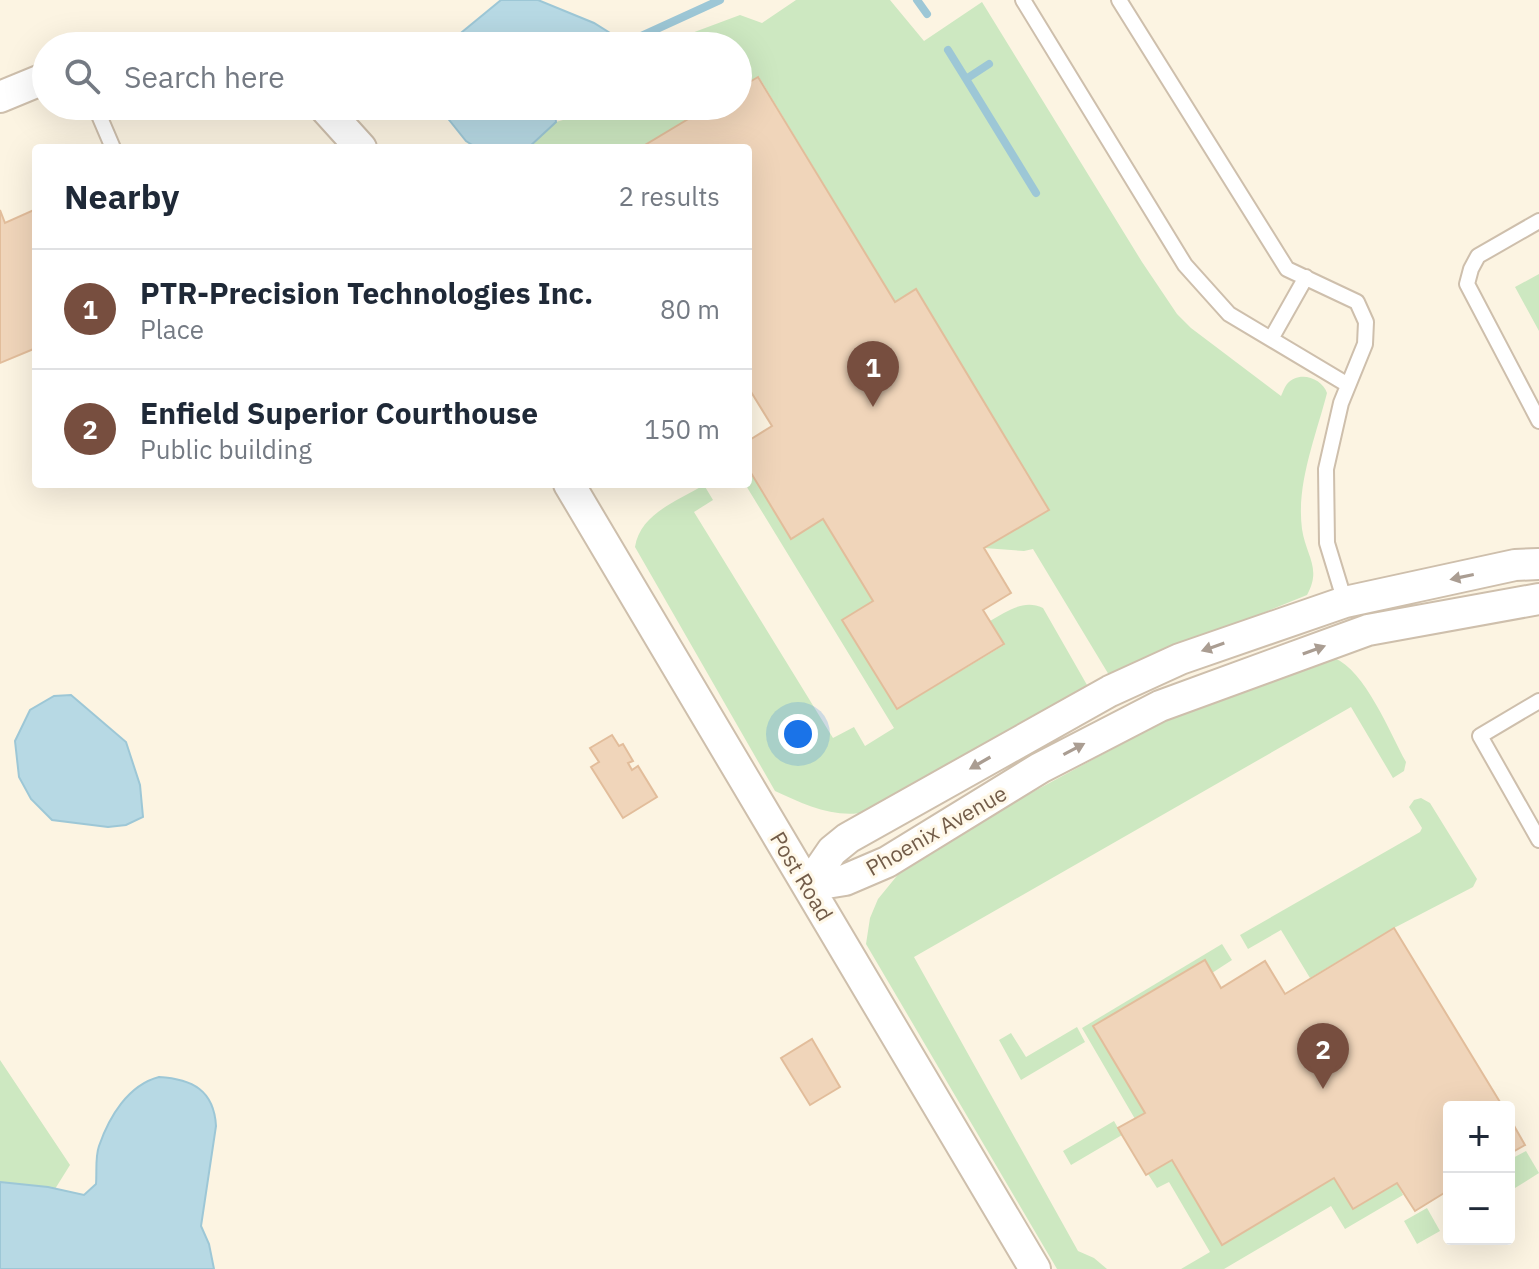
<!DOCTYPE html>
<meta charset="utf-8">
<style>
body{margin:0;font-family:"IBM Plex Sans",sans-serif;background:#f6f6f7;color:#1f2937}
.controls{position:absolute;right:24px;bottom:24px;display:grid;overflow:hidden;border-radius:8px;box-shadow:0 8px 32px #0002}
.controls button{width:72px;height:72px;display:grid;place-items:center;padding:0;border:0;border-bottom:2px solid #e0e1e3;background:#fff;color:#1f2937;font:40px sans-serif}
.you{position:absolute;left:798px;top:734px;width:28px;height:28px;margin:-20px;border:6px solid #fff;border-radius:50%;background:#1a73e8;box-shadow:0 0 0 12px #1a73e833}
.badge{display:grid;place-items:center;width:52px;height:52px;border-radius:50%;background:#774e3f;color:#fff;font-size:26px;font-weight:700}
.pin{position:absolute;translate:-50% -66px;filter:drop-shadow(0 2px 4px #0008)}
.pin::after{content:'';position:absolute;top:42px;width:28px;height:24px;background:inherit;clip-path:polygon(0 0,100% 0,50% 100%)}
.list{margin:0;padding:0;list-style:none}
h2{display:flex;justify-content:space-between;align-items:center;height:104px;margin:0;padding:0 32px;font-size:34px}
h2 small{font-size:26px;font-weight:400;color:#747a83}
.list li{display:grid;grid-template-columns:52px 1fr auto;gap:24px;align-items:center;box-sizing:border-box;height:120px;padding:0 32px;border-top:2px solid #e0e1e3}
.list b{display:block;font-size:30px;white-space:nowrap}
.list p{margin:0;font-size:26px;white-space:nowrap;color:#747a83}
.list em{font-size:26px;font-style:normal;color:#747a83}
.icon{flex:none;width:44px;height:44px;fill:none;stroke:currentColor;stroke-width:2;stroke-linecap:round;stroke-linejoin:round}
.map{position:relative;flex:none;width:1539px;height:1269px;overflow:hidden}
.search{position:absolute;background:#fff;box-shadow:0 8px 32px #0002;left:32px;top:32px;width:720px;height:88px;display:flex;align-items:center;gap:20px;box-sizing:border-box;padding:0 28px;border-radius:44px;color:#747a83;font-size:30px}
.panel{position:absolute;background:#fff;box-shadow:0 8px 32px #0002;left:32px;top:144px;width:720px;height:344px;border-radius:8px}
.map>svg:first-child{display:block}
.green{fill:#cde8c1}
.water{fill:#b7d9e4;stroke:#9dc7d6;stroke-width:2}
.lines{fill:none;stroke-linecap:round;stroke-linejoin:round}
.stream{stroke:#9dc7d6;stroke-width:8}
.building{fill:#f0d5ba;stroke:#e2bd9b;stroke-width:2}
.lane-casing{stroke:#cebfac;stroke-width:18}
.street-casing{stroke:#cebfac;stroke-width:34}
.lane{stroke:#fff;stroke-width:14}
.street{stroke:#fff;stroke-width:30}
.oneway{fill:#aa9d92}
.labels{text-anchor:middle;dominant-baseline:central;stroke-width:6;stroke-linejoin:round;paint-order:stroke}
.street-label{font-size:22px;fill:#725c49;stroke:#fff8e8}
</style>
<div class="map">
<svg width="1539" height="1269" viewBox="0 0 1539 1269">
<rect width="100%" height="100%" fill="#fcf4e2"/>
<path class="green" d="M796,0h94l34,41 58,-39 160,260 35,52 14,14 90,68c2,-4 3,-8 6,-12 12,-14 35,-6 40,9 -11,43 -31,91 -25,136 4,27 20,39 5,66l-198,80 -76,-126 -9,2 -40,-3 64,-38 -153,-208 -136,-225 -21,12v-43h-73l8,-6 67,-25 22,8z
M583,106l25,7v-7h102l-70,42h-112l28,-26 14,-4z
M1539,274v57l-24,-44z
M748,468l42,70 33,-19 50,82 -30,19 54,89 107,-64 -14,-24c17,-10 34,-22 53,-13l44,77 -198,117c-7,3 -15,9 -23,10 -31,7 -63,-8 -91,-21l-140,-244c5,-33 42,-46 69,-62l9,15 -19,12 139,226 21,-11 11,19 29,-18 -149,-244h3z
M1334,658c31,12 56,75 72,104l-2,9 -11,7 -42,-71 -437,250 164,294 16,7 13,11h-50l-191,-325 4,-26 8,-19 27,-33 109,-64 169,-91z
M1421,798l9,5 47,76 -4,8 -79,41 -84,50 -29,-48 -33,19 -8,-14 180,-103 2,-4 -13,-21 5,-7z
M1222,944l10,16 -20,13 -118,53 51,87 -10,6 -53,-91z
M1077,1027l8,15 -64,38 -22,-40 12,-7 15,24z
M0,1060l70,105 -65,104h-5z
M1114,1121l8,14 -51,30 -8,-14z
M1526,1151l13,22 -24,15 -6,-9v-19z
M1172,1160l51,84 111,-66 19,31 44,-26 6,12 -58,34 -14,-23 -107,63h-43l29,-17 -41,-70 -12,6 -9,-14z
M1427,1208l13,23 -23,13 -13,-23z"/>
<path class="water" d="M501,0h37l56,23 32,20v3h-181z
M438,106h116l2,16 -28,26h-51l-11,-7z
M71,695l55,47 14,43 3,32 -17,8 -18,2 -56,-7 -21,-21 -12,-22 -4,-36 15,-31 24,-14z
M159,1077c33,2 55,13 57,49l-15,100 8,18 5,25h-214v-87l48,5 36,8 12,-11c1,-12 -1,-27 3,-38 10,-29 29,-61 60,-69z"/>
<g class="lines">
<path class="stream" d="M917,0l10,14
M626,43l94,-43
M948,50l18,29 23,-15
M966,79l70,114"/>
</g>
<path class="building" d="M758,77l137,225 21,-13 133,221 -65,38 27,45 -28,17 21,34 -107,65 -55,-89 31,-19 -50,-82 -32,20 -43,-71v-27l24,-15 -24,-39v-239h-108l70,-42h28v-17z
M36,209v139l-36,15v-153l5,13z
M612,735l7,11 4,-2 10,17 -5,2 4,7 6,-4 19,31 -34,21 -32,-51 8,-5 -9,-14z
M1394,928l109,179h-54v83l-34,21 -18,-28 -44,26 -19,-31 -112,67 -50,-85 -26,15 -24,-40 -4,-7 27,-15 -52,-87 112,-66 16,28 44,-27 20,33z
M812,1039l28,48 -30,18 -29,-47z
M1509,1117l16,28 -16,9z"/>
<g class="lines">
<g class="lane-casing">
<path id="lane" d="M1023,0l162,265 44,49 119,71
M1119,0l168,269 70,33 9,20 -1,22 -24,59 -15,66 1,74 18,59
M95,106l18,42
M1539,221l-61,35 -7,13 -4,15 72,137
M1271,339l35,-62
M1539,701l-59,35 59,104"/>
</g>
<g class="street-casing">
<path id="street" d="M0,97l46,-19
M323,106l38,42
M569,484l466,785
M808,886l24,-35 16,-13 262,-147 70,-32 165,-57 170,-37 24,-1
M808,886l37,-6 42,-18 153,-94 120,-62 208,-76 171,-31"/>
</g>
<use href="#lane" class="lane"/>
<use href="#street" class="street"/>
</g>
<defs><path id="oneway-solid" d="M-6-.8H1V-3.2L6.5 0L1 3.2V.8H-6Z" transform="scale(2)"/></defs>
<g class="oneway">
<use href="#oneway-solid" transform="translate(1462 577) rotate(168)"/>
<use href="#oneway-solid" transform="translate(1213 647) rotate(161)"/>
<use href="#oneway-solid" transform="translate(1314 650) rotate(-20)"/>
<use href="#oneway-solid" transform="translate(1074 749) rotate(-28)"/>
<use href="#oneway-solid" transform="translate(980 763) rotate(150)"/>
</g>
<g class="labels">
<g class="street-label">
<text transform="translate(936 830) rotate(-30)">Phoenix Avenue</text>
<text transform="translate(802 876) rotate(59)">Post Road</text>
</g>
</g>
</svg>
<div class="controls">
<button>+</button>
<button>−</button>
</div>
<div class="you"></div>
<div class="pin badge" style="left:873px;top:407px">1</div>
<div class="pin badge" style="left:1323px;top:1089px">2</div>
<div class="search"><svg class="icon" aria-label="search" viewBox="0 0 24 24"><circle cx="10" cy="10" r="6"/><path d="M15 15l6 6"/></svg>Search here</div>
<section class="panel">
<h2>Nearby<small>2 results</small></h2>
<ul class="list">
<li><span class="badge">1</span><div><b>PTR-Precision Technologies Inc.</b><p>Place</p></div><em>80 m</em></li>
<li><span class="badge">2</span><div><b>Enfield Superior Courthouse</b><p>Public building</p></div><em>150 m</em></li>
</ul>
</section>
</div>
